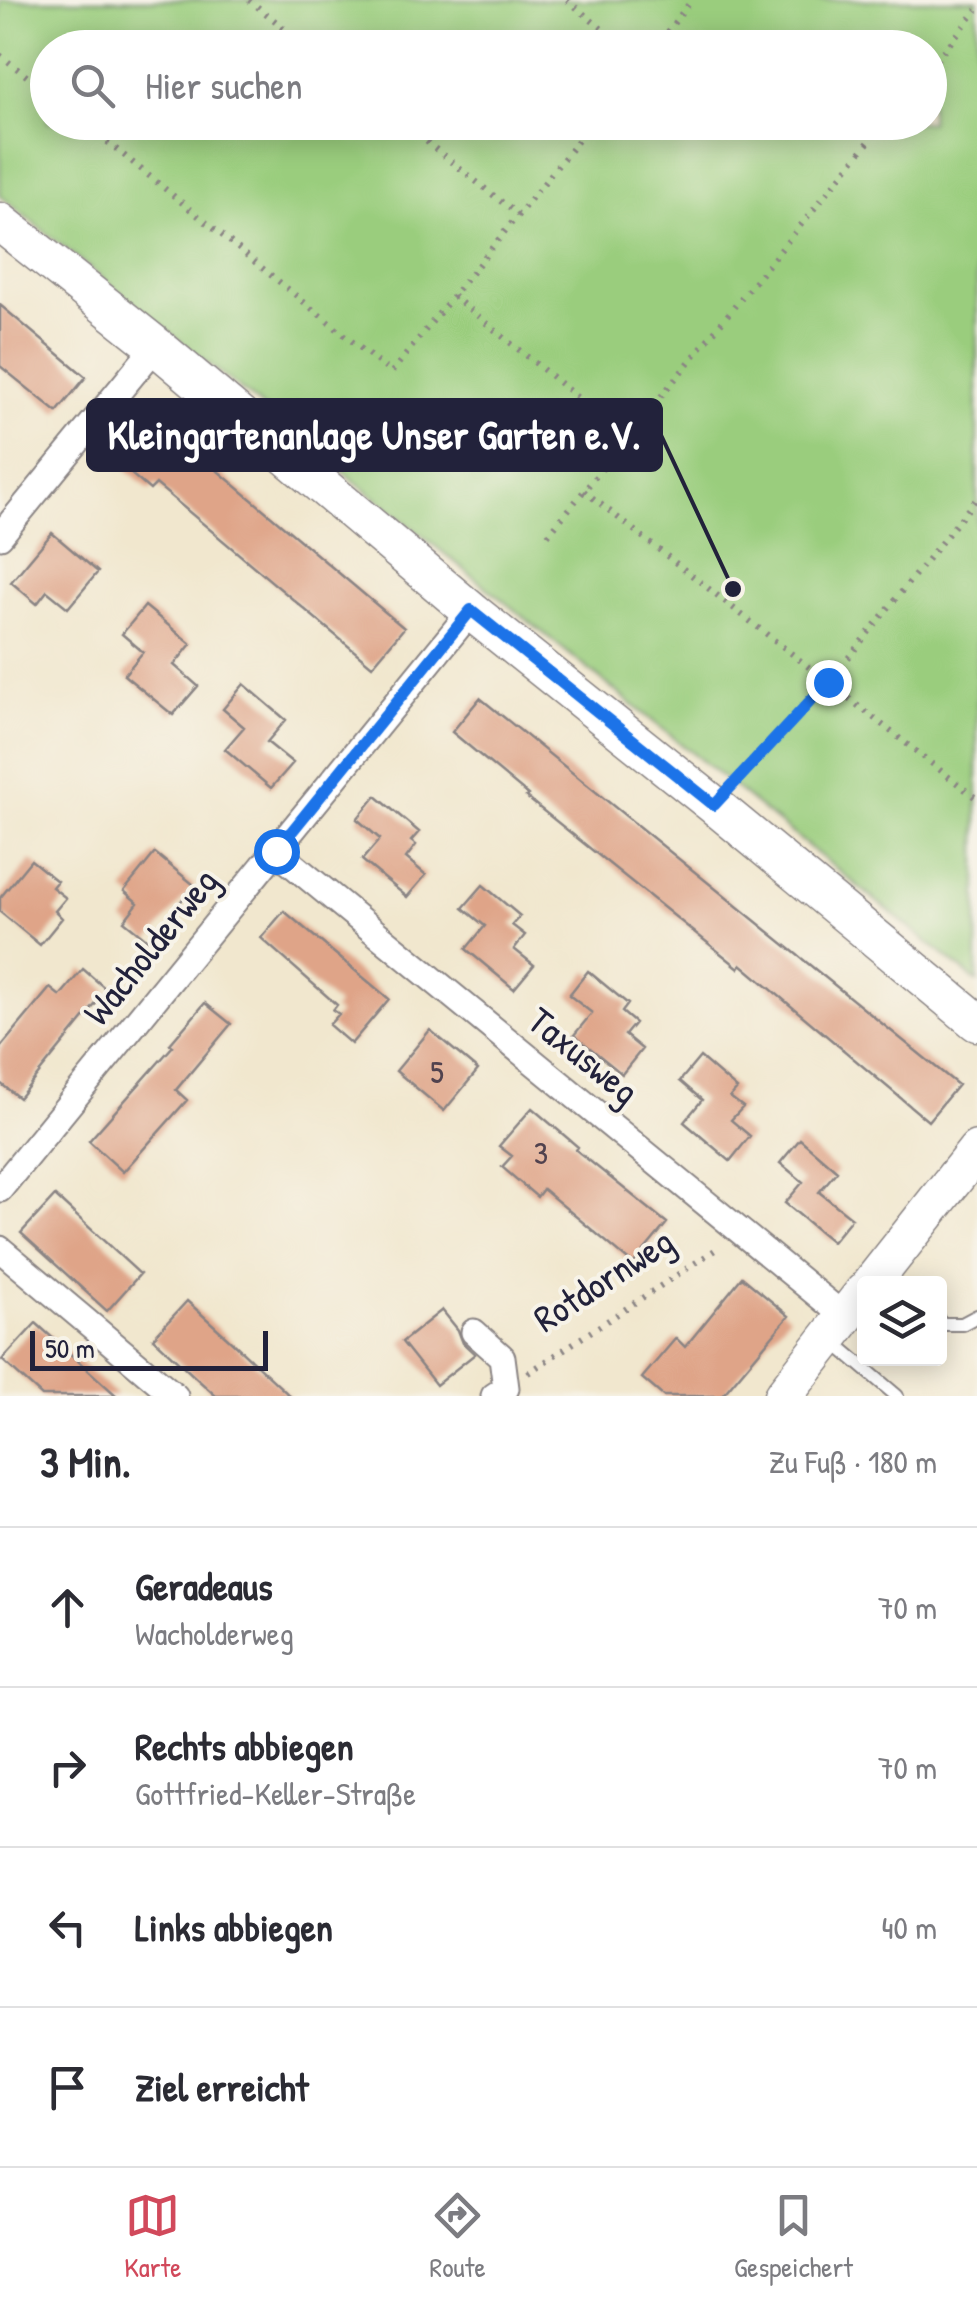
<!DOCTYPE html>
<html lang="de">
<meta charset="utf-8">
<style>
body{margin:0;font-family:"Patrick Hand",sans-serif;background:#f2f2f3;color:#2b2b33}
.controls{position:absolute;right:30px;bottom:30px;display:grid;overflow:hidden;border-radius:10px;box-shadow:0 5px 25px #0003}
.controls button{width:90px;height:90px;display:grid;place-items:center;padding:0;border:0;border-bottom:2px solid #e1e1e2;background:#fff;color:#2b2b33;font:50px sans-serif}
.scale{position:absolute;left:30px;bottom:25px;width:238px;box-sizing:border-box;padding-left:10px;border:5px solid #22223b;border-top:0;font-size:28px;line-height:35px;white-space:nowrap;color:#22223b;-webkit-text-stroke:8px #f7f3e8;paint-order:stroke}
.stop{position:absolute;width:30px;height:30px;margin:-22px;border:8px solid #1a73e8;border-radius:50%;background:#fff}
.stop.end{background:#1a73e8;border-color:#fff;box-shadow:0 2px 10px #0008}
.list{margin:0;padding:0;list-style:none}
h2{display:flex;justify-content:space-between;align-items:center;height:130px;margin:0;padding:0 40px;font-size:42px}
h2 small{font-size:32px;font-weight:400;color:#7c7c81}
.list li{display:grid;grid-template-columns:65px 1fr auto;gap:30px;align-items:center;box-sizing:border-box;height:160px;padding:0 40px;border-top:2px solid #e1e1e2}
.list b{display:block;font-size:38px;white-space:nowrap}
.list p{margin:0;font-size:32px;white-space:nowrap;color:#7c7c81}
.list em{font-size:32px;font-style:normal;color:#7c7c81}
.icon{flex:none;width:55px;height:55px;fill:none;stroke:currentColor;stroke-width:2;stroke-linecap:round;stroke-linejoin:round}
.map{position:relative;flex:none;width:977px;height:1396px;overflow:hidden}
.search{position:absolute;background:#fff;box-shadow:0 5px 25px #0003;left:30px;right:30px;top:30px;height:110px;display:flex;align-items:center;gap:25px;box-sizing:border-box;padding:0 35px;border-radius:55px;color:#7c7c81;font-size:38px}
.sheet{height:770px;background:#fff}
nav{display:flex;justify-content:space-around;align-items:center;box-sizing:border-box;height:140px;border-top:2px solid #e1e1e2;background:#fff;font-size:28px;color:#7c7c81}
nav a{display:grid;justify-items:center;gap:5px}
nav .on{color:#d1495b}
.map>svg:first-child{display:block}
.green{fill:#9acd7d;stroke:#5e785c;stroke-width:2.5;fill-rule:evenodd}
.building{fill:#dfa488}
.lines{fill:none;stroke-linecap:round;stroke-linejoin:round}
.lane-casing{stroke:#8a8484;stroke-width:16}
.street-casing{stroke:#8a8484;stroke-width:29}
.secondary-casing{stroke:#8a8484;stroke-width:41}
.path{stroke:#8a8484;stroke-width:6;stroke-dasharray:2.5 8;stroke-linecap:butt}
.lane{stroke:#fff;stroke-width:12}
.street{stroke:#fff;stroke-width:25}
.secondary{stroke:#fff;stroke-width:38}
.route{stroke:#1a73e8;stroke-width:12}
.labels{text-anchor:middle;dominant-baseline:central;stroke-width:8;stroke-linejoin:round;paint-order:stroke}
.number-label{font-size:32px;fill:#51424e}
.street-label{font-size:38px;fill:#22223b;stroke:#f7f3e8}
.leader{fill:none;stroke:#22223b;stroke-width:4}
.callout-dot{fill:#22223b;stroke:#f7f3e8;stroke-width:4}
.callout{fill:#22223b;stroke:#22223b;stroke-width:4}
.callout-label{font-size:40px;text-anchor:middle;font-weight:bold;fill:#fff}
</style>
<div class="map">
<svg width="977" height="1396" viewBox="0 0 977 1396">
<rect width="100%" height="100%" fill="#f7f3e8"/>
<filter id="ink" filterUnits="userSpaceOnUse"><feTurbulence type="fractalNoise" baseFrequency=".01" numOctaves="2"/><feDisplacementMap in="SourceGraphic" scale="20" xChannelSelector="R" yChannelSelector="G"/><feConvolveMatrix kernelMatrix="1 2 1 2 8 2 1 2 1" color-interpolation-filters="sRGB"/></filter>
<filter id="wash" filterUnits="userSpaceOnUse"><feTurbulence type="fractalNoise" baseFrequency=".0048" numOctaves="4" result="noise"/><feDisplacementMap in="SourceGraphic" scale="40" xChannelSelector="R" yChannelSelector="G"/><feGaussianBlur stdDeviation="2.25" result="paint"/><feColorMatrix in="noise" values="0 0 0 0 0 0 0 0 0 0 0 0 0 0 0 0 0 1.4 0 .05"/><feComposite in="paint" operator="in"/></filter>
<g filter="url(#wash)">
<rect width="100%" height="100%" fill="#f1e7ce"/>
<path class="green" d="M0,0h977v982l-977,-786zM48,48h882v74h-882z"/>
<g id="blocks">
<path class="building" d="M0,305l86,72 -29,35 -57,-46z
M132,413l66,55 7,-8 199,168 -32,38 -216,-182 -6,6 -48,-41z
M52,533l46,39 -30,36 -21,-17 -10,13 -26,-22z
M145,606l46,38 -17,21 24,21 -25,29 -49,-40 19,-23 -21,-18z
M244,684l42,36 -19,22 26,21 -22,25 -46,-39 19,-22 -21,-18z
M480,698l478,387 -30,36 -187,-157 -2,4 -213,-171 2,-2 -76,-63z
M376,796l43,36 -8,9 5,4 -10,13 20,17 -19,22 -45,-37 18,-21 -23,-20z
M155,853l39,32 -45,56 -25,-20 14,-18 -14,-12z
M31,860l26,21 -5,6 14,11 -11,13 7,7 -22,27 -40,-33v-14z
M483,885l37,31 -8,9 13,10 -11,14 20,16 -20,24 -48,-40 19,-23 -22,-18z
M284,911l105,88 -38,45 -22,-19 10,-11 -6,-4 4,-5 -76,-67z
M83,969l24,21 -88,108 -19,-15v-35l50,-60 10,8z
M588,971l40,33 -6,8 13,11 -10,12 17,14 -20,25 -48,-39 18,-22 -23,-18z
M205,1003l26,21 -55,66 11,10 -64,72 -34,-31 84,-95 -3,-2z
M430,1030l48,40 -34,41 -48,-40z
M700,1057l37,32 -7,8 13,10 -12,13 19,16 -20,25 -46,-39 18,-22 -22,-19z
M532,1108l46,39 -2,3 91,73 -34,41 -90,-75 -6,8 -35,-30 10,-11 -13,-10z
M800,1139l37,32 -18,21 33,26 -20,24 -47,-39 18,-21 -23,-19z
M55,1196l85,78 -33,37 -86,-78z
M742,1277l47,39 -67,80h-59l-21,-18 34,-40 9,9z
M187,1301l43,39 60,56h-74l-20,-18 -43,-40z
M442,1310l16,20 5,13 12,11 -39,31 -34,-43z
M36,1323l81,73h-75l-40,-36z"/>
</g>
</g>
<g filter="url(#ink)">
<use href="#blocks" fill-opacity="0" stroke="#8a8484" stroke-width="2.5"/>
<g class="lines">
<g class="lane-casing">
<path id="lane" d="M940,1321l3,3h19l15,-8
M830,1339l67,57"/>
</g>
<g class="street-casing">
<path id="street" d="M0,536l156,-190
M276,851l569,466
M0,1189l471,-578
M0,1249l175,147
M474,1332l28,25 4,31 -12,8"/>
</g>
<g class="secondary-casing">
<path id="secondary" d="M0,222l156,124 315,265 243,194 263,217
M871,1284l106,-134
M783,1396l81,-104"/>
</g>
<path class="path" d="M249,0l60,48
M567,0l58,48
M654,48l38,-48
M0,55l48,38
M930,68l47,-58
M83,122l308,251 202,-251
M402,122l116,93
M453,296l174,142
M584,491l393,308
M548,535l337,-413
M735,782l93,-99 149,-185
M528,1373l190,-125"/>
<use href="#lane" class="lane"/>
<use href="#street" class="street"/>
<use href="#secondary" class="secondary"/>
</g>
</g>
<g class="lines" filter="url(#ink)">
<path class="route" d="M276,851l195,-241 243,195 114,-123"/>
</g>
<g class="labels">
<g class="number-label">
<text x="437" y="1071">5</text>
<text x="541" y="1152">3</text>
</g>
<g class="street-label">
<text transform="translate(150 946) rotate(-51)">Wacholderweg</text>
<text transform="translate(584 1055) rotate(39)">Taxusweg</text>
<text transform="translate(603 1279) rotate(-33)">Rotdornweg</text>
</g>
</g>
<path class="leader" d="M733 589L661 435"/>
<circle class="callout-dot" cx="733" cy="589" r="10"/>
<rect class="callout" x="88" y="400" width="573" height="70" rx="10"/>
<g class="callout-label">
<text x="374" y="449">Kleingartenanlage Unser Garten e.V.</text>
</g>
</svg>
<div class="controls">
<button><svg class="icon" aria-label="layers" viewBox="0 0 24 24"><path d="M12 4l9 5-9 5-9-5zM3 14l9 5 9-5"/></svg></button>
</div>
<div class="scale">50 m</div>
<div class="stop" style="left:276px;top:851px"></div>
<div class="stop end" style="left:828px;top:682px"></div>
<div class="search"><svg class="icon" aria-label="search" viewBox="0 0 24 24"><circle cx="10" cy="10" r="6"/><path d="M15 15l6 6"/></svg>Hier suchen</div>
</div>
<section class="sheet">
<h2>3 Min.<small>Zu Fuß · 180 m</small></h2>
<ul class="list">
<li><svg class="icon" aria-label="ahead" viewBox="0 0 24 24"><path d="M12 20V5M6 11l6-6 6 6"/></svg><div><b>Geradeaus</b><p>Wacholderweg</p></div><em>70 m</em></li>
<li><svg class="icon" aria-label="right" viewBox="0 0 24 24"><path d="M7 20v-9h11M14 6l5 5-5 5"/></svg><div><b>Rechts abbiegen</b><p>Gottfried-Keller-Straße</p></div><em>70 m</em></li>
<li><svg class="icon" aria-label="left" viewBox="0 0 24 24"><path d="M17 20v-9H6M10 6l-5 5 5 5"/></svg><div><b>Links abbiegen</b></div><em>40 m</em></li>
<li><svg class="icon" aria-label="arrive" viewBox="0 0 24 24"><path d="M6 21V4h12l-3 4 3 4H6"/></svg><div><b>Ziel erreicht</b></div></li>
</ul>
</section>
<nav>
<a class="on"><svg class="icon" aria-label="map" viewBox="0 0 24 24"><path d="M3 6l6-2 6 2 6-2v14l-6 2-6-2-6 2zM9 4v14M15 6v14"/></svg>Karte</a>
<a><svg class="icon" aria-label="directions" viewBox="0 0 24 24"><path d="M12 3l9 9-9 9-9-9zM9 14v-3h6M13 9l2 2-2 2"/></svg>Route</a>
<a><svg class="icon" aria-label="saved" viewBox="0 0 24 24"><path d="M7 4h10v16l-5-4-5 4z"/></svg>Gespeichert</a>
</nav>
